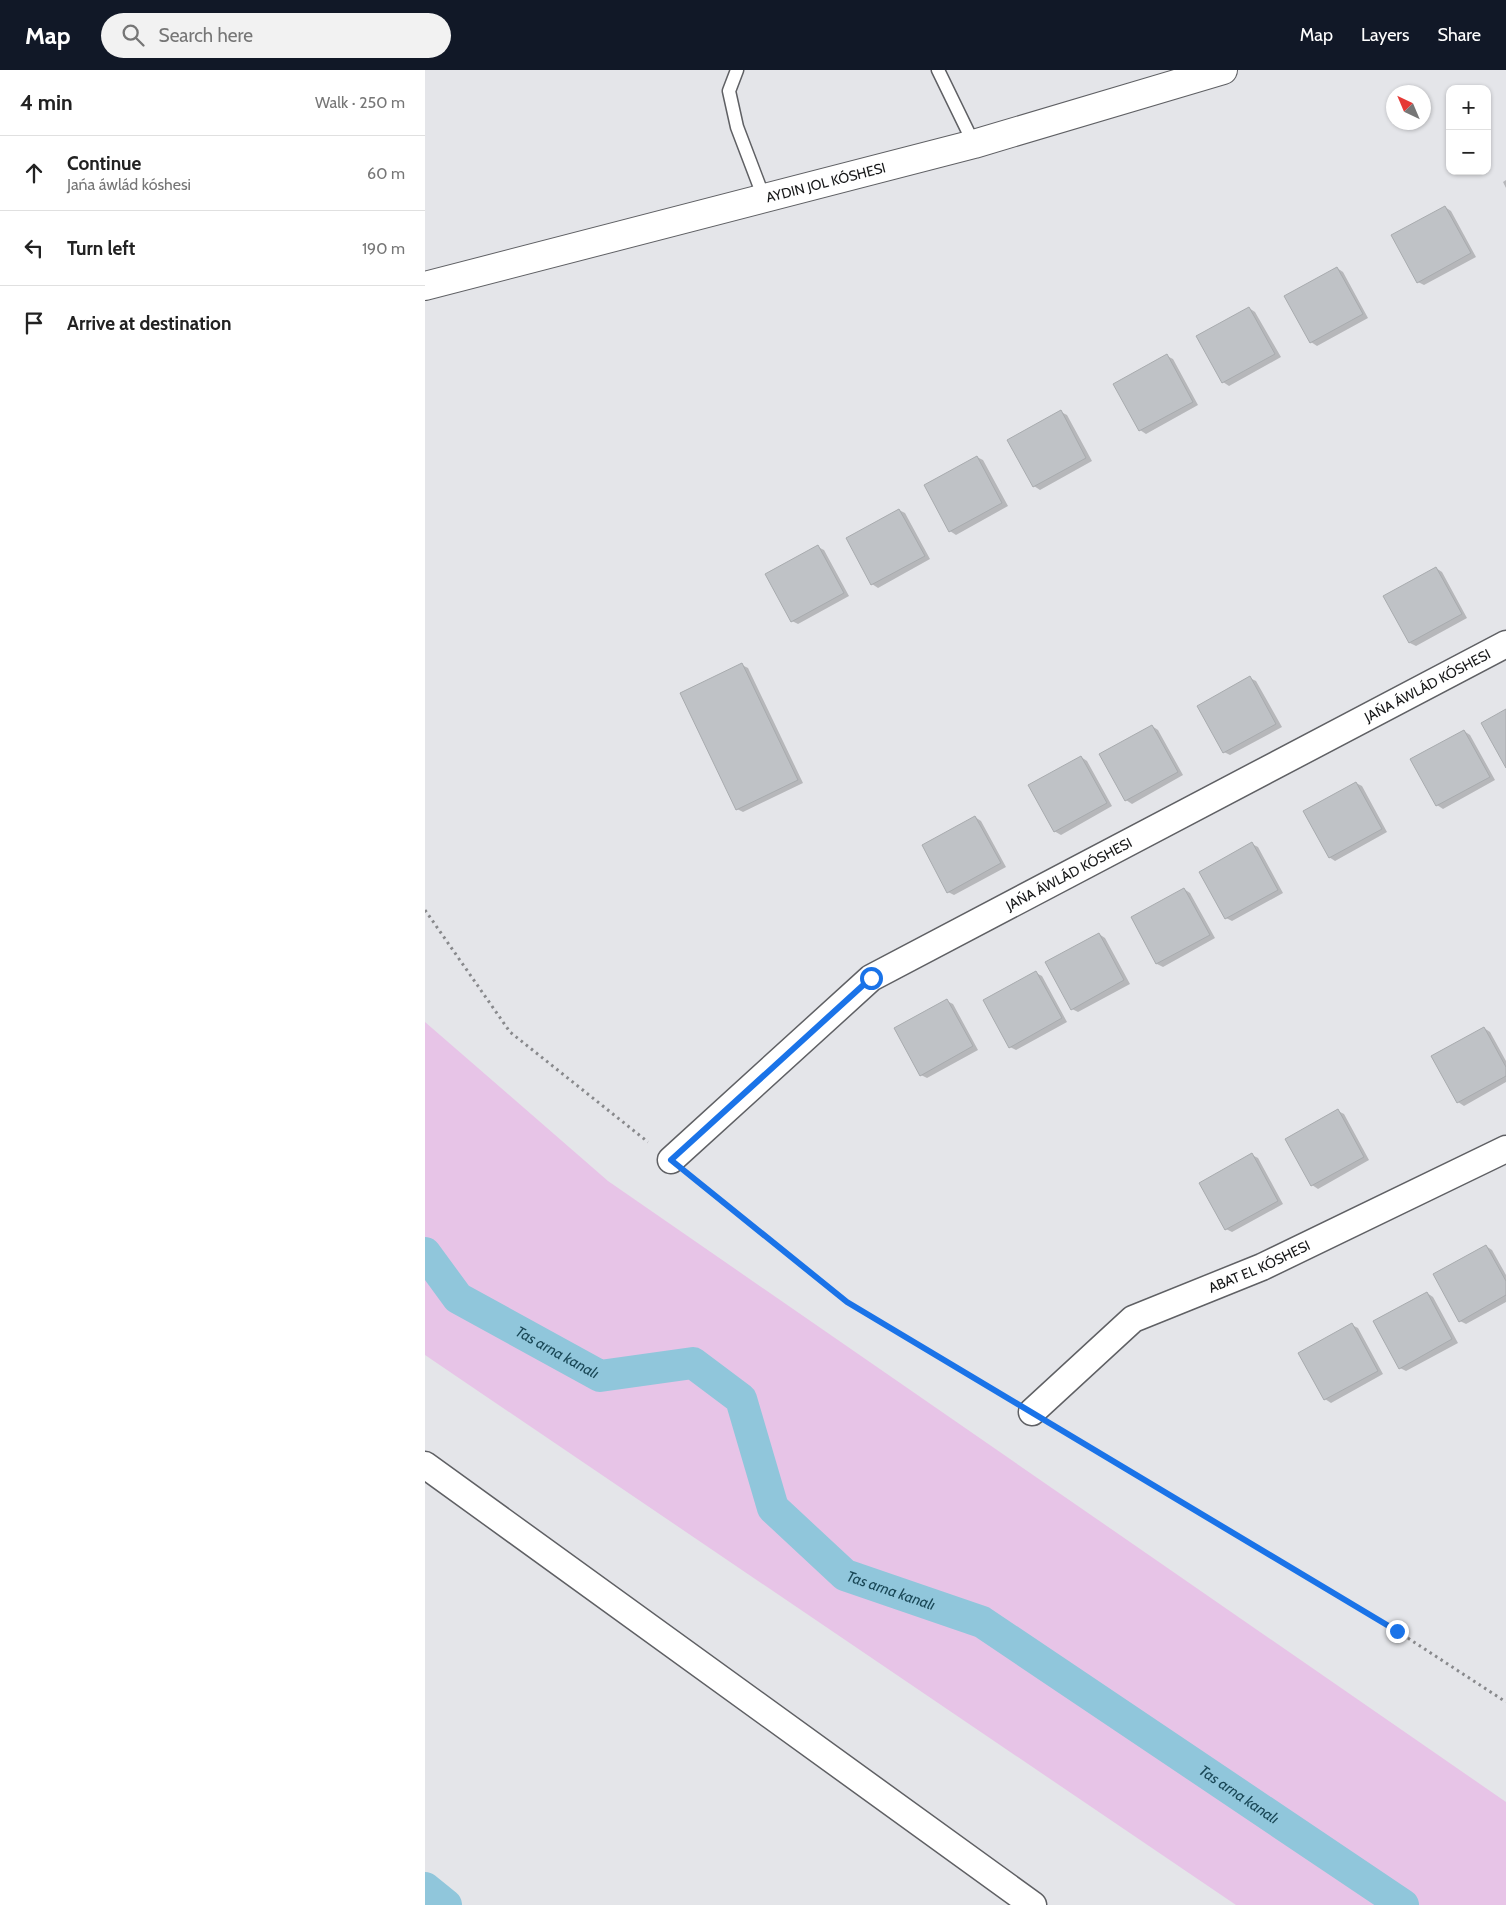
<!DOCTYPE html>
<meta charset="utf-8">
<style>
body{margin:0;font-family:Cabin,sans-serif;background:#f2f2f2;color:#222}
.controls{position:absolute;right:15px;top:15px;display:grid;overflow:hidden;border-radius:10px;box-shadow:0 1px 4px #0004}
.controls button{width:45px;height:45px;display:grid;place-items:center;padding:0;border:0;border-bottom:1px solid #e0e0e0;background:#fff;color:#222;font:25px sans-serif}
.compass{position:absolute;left:961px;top:15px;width:45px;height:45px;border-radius:50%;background:#fff;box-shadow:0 1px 4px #0004;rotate:316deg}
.stop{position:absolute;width:15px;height:15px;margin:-11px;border:4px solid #1a73e8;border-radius:50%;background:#fff}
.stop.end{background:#1a73e8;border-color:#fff;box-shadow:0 1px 5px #0008}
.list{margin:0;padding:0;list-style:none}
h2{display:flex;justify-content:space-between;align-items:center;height:65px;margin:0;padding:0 20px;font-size:21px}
h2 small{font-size:16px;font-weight:400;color:#767676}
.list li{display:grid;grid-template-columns:32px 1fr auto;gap:15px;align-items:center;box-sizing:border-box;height:75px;padding:0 20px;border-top:1px solid #e0e0e0}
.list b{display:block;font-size:19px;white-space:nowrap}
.list p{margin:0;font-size:16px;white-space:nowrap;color:#767676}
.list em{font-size:16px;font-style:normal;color:#767676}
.icon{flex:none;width:28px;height:28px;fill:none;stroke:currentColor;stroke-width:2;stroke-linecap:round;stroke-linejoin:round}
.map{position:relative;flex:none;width:1081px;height:1835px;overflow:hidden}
header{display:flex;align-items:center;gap:30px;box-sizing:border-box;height:70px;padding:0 25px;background:#111827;color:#fff}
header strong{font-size:24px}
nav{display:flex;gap:28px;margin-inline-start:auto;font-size:18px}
.search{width:350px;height:45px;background:#f2f2f2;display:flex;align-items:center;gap:12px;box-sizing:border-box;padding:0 18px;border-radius:28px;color:#767676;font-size:19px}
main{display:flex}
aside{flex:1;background:#fff}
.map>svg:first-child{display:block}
.green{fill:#e7c4e7}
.shadow{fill:#0003}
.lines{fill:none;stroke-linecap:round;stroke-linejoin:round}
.canal{stroke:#90c6db;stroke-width:32}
.building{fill:#bfc2c6;stroke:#a8abae}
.service-casing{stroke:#5f6064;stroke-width:15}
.minor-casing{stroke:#5f6064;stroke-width:29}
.tertiary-casing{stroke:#5f6064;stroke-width:30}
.path{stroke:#88898c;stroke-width:3;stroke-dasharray:2.5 4;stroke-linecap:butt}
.service{stroke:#fff;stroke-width:12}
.minor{stroke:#fff;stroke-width:26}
.tertiary{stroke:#fff;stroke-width:28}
.route{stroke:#1a73e8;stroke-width:6}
.labels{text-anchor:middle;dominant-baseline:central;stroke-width:4;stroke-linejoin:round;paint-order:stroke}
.street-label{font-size:14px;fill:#161718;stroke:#e4e5e9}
.water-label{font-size:15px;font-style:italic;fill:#194756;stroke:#e4e5e9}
</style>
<header>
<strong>Map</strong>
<div class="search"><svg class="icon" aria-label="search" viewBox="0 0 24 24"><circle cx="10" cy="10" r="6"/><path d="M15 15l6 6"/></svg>Search here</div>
<nav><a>Map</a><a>Layers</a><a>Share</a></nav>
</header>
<main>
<aside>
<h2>4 min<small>Walk · 250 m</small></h2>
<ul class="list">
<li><svg class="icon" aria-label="ahead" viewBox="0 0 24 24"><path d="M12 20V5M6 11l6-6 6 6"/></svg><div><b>Continue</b><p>Jańa áwlád kóshesi</p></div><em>60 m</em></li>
<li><svg class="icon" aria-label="left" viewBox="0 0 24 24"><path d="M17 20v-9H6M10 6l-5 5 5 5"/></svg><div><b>Turn left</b></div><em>190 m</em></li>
<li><svg class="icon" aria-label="arrive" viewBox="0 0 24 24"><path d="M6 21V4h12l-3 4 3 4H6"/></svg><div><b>Arrive at destination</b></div></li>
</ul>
</aside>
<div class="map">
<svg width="1081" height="1835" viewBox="0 0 1081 1835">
<rect width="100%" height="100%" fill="#e4e5e9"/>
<path class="green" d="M0,952l183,159 898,621v103h-270l-811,-550z"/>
<path class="shadow" d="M1081,110v8l-3,-6z
M1020,137l6,4 25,46 -52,28 -6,-3z
M912,198l6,4 25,46 -51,28 -6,-4z
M824,238l6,4 26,45 -52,29 -6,-4z
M742,286l6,3 25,46 -52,29 -6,-4z
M636,342l6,3 25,46 -52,29 -6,-4z
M552,387l6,3 25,46 -52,29 -6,-4z
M474,440l6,3 25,46 -52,29 -6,-4 -24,-46z
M393,477l6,3 25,46 -51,28 -6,-3z
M1011,498l6,4 25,46 -51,28 -6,-3z
M317,595l6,3 55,115 -60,29 -6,-3z
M825,608l6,3 26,46 -52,28 -6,-3z
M727,656l6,4 25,45 -51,29 -6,-4z
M1039,661l6,4 25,45 -52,29 -6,-4z
M656,687l6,4 25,45 -51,29 -7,-4z
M931,713l6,3 25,46 -52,29 -6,-4z
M550,747l6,4 25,46 -52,28 -6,-3z
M827,774l6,3 25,46 -51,28 -6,-3z
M759,819l6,4 25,45 -52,29 -6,-3 -25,-46z
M674,864l6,4 25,46 -52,28 -6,-3z
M611,903l6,3 25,46 -51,28 -6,-3z
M522,931l6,3 25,46 -51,28 -6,-3z
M1059,958l6,4 16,29v21l-42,24 -6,-4z
M913,1041l6,3 25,46 -51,29 -6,-4z
M827,1085l6,3 25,46 -51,28 -6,-3z
M1061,1176l6,4 14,25v27l-40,22 -6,-3z
M1002,1223l6,4 25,46 -52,28 -6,-3z
M927,1255l6,3 25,46 -52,29 -6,-4z"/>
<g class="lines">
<g class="canal">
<path id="s1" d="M0,1183l33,45 142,78 93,-13 48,36 32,109 72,67 137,47 421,283"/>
<path d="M0,1818l21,17"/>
</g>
</g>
<path class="building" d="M1020,136l26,47 -54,30 -26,-48z
M912,197l26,47 -53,29 -26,-47z
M824,237l26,47 -53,29 -26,-47z
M742,284l26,48 -54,29 -26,-47z
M636,340l25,48 -53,29 -26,-47z
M552,386l25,47 -53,29 -25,-47z
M474,439l26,47 -54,29 -25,-47z
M393,475l26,48 -53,29 -26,-48z
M1011,497l26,47 -53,29 -26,-47z
M317,593l56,117 -62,30 -56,-117z
M825,606l26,48 -53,29 -26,-47z
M1081,639v59l-25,-45z
M727,655l26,47 -53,29 -26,-47z
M1039,660l26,47 -54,29 -26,-47z
M656,686l26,47 -53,29 -26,-47z
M931,712l26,47 -53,29 -26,-47z
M550,746l26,47 -54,30 -25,-48z
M827,772l26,48 -53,29 -26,-47z
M759,818l26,47 -54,29 -25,-47z
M674,863l25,47 -53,30 -26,-48z
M611,901l26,47 -53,30 -26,-48z
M522,929l26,47 -53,30 -26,-48z
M1059,957l22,40v9l-49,27 -26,-47z
M913,1039l26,48 -53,29 -26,-47z
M827,1083l26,48 -53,29 -26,-47z
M1061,1175l20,36v14l-47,27 -26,-48z
M1002,1222l25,47 -53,30 -26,-48z
M927,1253l26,48 -54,29 -26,-47z"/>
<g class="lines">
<g class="service-casing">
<path id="service" d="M312,0l-8,21 8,36 27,71
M513,0l36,74"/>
</g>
<g class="minor-casing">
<g id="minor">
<path id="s2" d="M246,1090l200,-182 635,-334"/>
<path id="s3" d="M607,1342l101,-93 129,-52 244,-118"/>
<path d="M0,1395l608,440"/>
</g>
</g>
<g class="tertiary-casing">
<g id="tertiary">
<path id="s4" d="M0,216l549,-142 249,-74"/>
</g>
</g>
<path class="path" d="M0,840l85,122 138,110
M269,1109l153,123 161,96
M632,1357l340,204 109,71"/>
<use href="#service" class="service"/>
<use href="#minor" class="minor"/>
<use href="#tertiary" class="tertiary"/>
</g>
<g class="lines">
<path class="route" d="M446,908l-200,182 176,142 550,329"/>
</g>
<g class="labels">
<g class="street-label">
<text stroke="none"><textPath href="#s4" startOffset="414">AYDIN JOL KÓSHESI</textPath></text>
<text stroke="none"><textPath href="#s2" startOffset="899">JAŃA ÁWLÁD KÓSHESI</textPath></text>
<text stroke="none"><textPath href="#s2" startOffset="494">JAŃA ÁWLÁD KÓSHESI</textPath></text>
<text stroke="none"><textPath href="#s3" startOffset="274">ABAT EL KÓSHESI</textPath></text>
</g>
<g class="water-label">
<text stroke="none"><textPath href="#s1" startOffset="169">Tas arna kanalı</textPath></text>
<text stroke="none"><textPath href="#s1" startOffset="632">Tas arna kanalı</textPath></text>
<text stroke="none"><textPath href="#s1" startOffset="1038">Tas arna kanalı</textPath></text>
</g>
</g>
</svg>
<div class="controls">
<button>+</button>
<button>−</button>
</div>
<svg class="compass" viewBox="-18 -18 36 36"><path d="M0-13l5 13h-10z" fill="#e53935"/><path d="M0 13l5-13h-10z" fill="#767676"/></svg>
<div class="stop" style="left:446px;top:908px"></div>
<div class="stop end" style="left:972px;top:1561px"></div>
</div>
</main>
